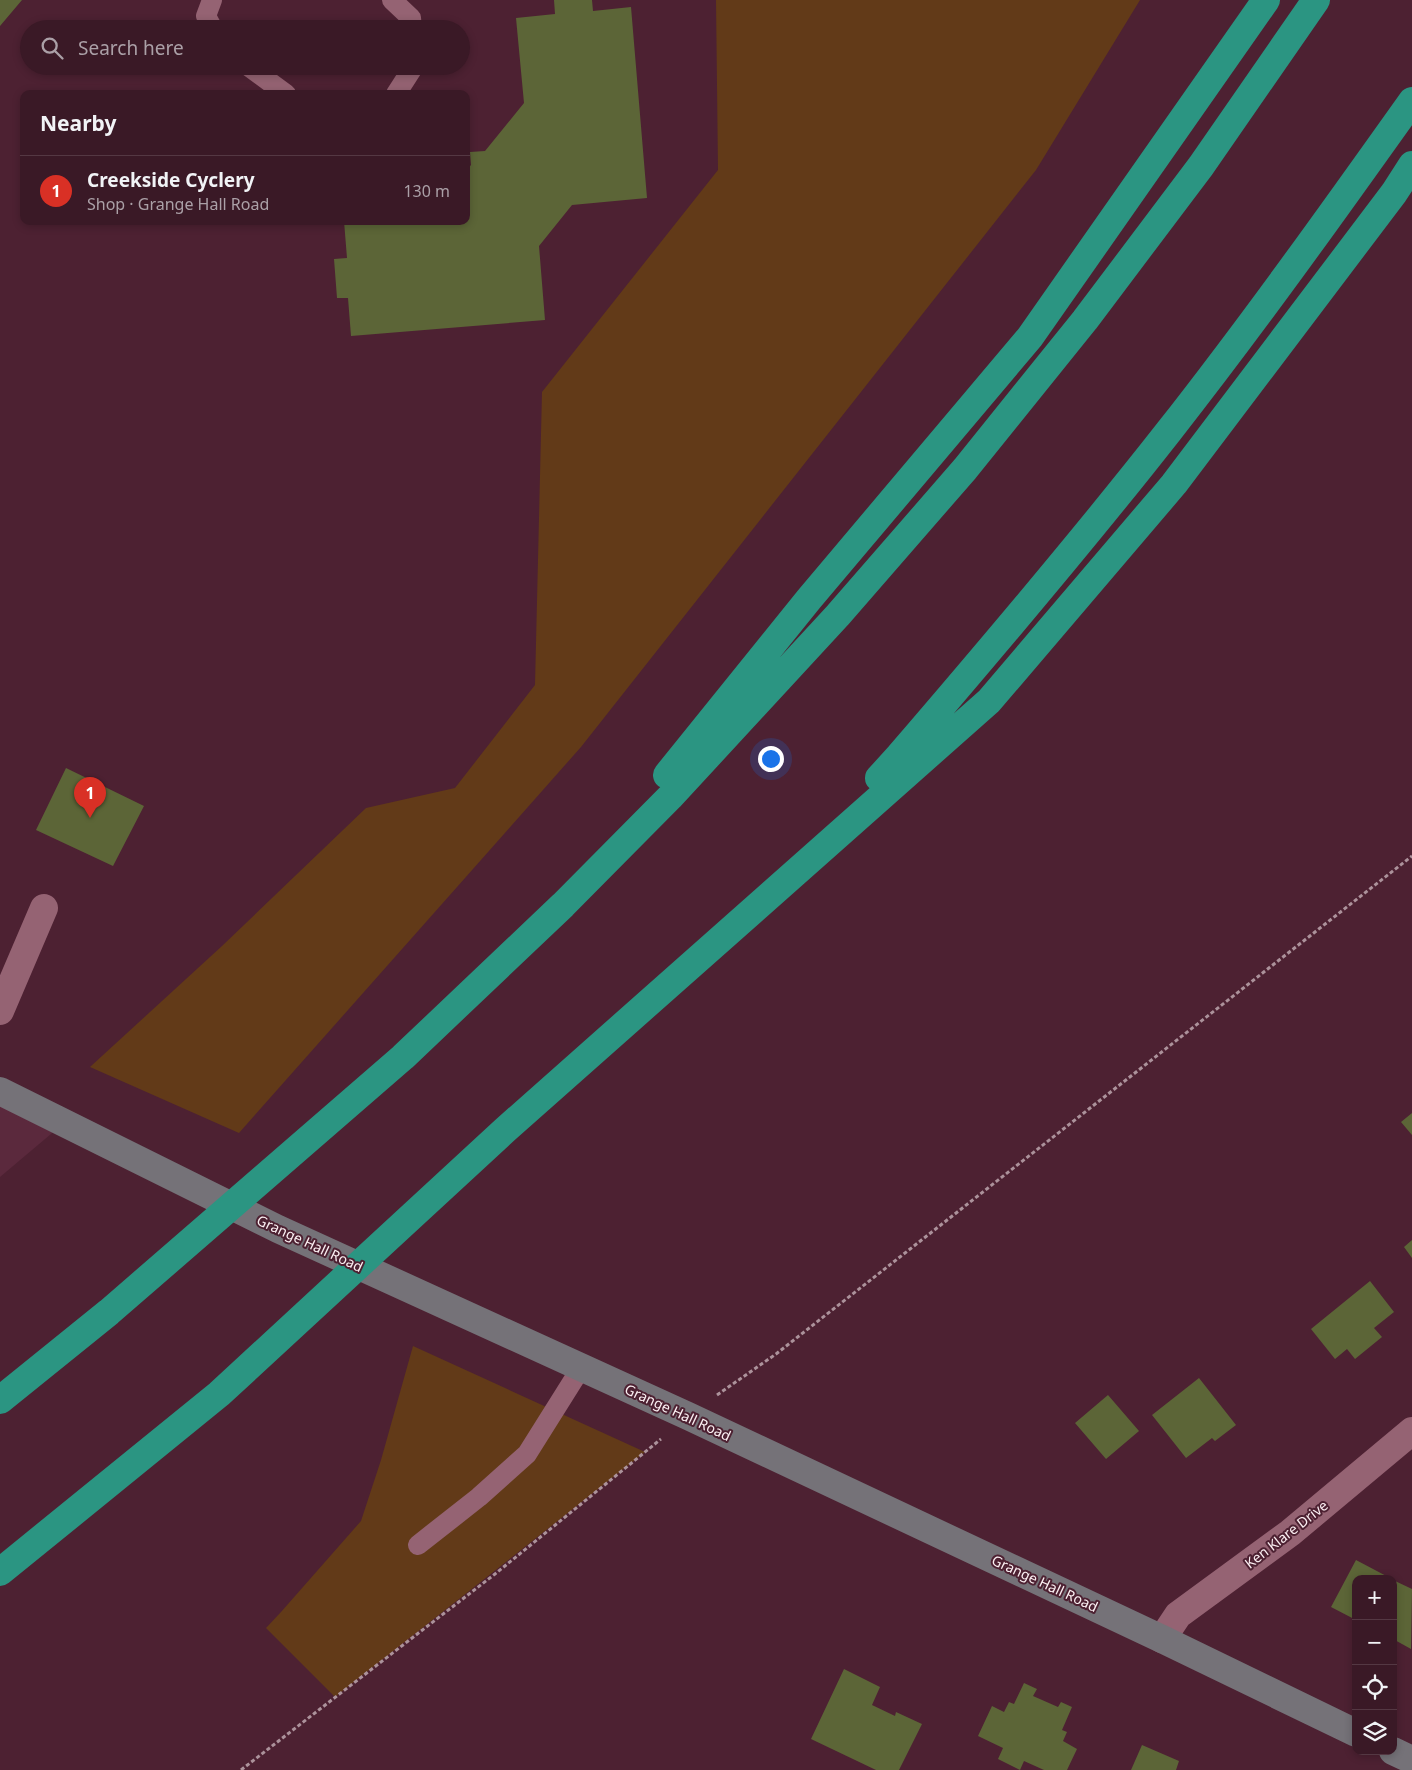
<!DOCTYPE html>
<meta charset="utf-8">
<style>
body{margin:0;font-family:"Noto Sans",sans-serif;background:#41222e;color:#f1f3f6}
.controls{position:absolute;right:15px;bottom:15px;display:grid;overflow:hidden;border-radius:10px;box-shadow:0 2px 8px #0003}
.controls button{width:45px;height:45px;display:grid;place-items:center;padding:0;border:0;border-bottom:1px solid #543843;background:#3a1926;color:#f1f3f6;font:25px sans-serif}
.you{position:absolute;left:770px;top:758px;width:18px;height:18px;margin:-12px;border:4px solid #fff;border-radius:50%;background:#1a73e8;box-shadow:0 0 0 8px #1a73e833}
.badge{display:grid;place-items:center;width:32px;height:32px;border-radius:50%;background:#d93025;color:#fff;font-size:16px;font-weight:700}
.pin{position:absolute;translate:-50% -41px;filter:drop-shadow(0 1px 2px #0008)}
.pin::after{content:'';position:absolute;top:26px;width:18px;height:15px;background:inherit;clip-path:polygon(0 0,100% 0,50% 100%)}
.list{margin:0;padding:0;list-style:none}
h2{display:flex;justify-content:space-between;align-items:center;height:65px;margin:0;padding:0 20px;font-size:21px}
h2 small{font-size:16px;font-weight:400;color:#aba0a7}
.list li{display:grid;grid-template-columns:32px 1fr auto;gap:15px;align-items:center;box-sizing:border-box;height:70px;padding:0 20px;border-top:1px solid #543843}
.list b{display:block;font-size:19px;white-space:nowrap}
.list p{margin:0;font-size:16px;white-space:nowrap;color:#aba0a7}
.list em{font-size:16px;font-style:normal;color:#aba0a7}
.icon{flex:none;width:28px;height:28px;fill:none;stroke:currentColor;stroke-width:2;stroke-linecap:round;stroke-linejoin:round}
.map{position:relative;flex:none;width:1412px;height:1770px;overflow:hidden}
.search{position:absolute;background:#3a1926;box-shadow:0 2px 8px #0003;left:20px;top:20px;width:450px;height:55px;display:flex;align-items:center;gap:12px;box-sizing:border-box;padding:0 18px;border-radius:28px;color:#aba0a7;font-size:19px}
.panel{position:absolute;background:#3a1926;box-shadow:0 2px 8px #0003;left:20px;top:90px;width:450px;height:135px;border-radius:10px}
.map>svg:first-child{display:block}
.built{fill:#5b293d}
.green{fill:#623a18}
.building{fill:#5c6537}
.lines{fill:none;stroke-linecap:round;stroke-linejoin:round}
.path{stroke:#ac929b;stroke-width:3;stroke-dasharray:4 2.5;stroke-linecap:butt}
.lane{stroke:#956373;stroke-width:20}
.street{stroke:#956373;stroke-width:28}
.secondary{stroke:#757278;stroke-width:28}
.highway{stroke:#2b9582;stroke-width:28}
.labels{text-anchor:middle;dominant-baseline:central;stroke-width:4;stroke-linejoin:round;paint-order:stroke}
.street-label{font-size:14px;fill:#fcf0f3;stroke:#4d2132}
</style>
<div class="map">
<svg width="1412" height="1770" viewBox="0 0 1412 1770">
<rect width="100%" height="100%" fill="#4d2132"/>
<path class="built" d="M0,1091l64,32 -64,54z"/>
<path class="green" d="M716,0h424l-104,170 -455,577 -342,386 -149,-66 132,-121 144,-138 89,-20 80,-103 7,-293 176,-222z
M413,1346l232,106 -310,245 -69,-69 15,-16 80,-91 20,-61z"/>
<path class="building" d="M0,0h22l-22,26z
M554,0h38l1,11 38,-4 16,191 -75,7 -33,41 6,74 -194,16 -3,-38h-11l-3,-39 13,-1 -3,-37h122v-50l5,-6 -1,-13 15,-1 39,-48 -8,-85 39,-4z
M66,768l78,38 -31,60 -77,-36z
M1412,1113v22l-11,-13z
M1412,1240v18l-8,-11z
M1370,1281l24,31 -20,16 8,9 -27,22 -8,-10 -12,10 -24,-30z
M1199,1378l37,47 -21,16 -3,-3 -26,20 -34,-43z
M1108,1395l31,36 -33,28 -31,-36z
M1356,1560l36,19h-36v41l-25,-13z
M1393,1580l19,9 -1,60 -18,-10z
M844,1669l36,18 -8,18 23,11 1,-4 26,12 -23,46h-23l-65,-31z
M1024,1683l13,6 -4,7 25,11 3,-5 11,5 -10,23 5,2 -4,9 14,8 -10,21h-23l-20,-9 -4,9 -22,-11 5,-11 -25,-12 14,-30 12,6 5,-10 5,2z
M1142,1745l37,16 -3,9h-45z"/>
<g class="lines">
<path class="path" d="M717,1395l59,-41 636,-498
M241,1770l254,-196 166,-135"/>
<path class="lane" d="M212,0l-6,16 7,13
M392,0l19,18 1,11
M248,66l38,28
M396,94l18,-28
M418,1545l61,-48 48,-43 54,-86"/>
<path class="street" d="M0,1011l44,-103
M1162,1639l16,-24 112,-82 122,-102"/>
<path class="secondary" d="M0,1091l278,138 410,187 474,223 194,94
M1393,1751l19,9"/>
<path class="highway" d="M667,775l142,-176 221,-262 236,-337
M879,778l20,-22c92,-107 183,-214 270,-325 84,-107 164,-219 243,-330
M0,1400l109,-88 294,-255 160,-152 107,-108 168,-182 127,-146 120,-149 116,-154 115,-166
M0,1572l219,-178 286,-264 484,-429 185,-217 220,-291 18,-28"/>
</g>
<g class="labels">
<g class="street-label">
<text transform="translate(310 1243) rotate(25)">Grange Hall Road</text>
<text transform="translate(678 1412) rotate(25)">Grange Hall Road</text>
<text transform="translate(1286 1534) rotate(-38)">Ken Klare Drive</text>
<text transform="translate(1045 1583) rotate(25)">Grange Hall Road</text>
</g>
</g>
</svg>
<div class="controls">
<button>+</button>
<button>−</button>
<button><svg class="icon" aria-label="locate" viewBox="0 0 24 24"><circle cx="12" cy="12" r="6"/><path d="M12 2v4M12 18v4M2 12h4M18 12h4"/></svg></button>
<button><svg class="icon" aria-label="layers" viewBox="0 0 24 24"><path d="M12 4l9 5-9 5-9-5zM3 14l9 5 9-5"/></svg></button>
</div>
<div class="you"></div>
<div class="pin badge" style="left:90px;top:818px">1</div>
<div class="search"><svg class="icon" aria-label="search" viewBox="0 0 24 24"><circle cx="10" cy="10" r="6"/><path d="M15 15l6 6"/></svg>Search here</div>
<section class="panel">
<h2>Nearby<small></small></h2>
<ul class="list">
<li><span class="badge">1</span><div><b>Creekside Cyclery</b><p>Shop · Grange Hall Road</p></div><em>130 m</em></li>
</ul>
</section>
</div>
